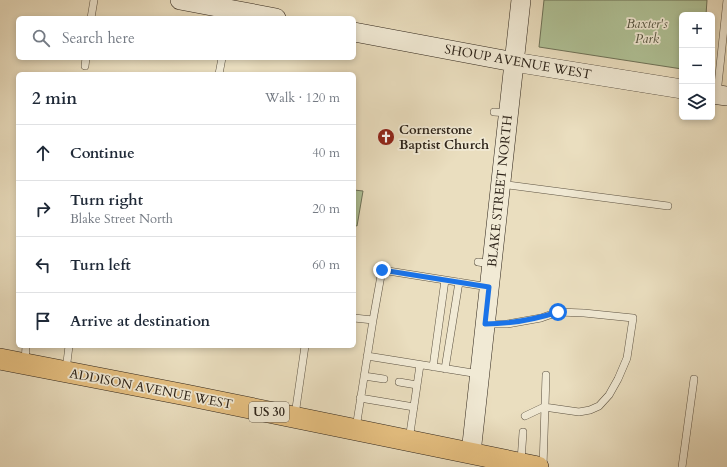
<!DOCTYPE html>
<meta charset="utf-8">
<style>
body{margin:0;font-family:Cardo,serif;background:#f6f6f7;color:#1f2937}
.controls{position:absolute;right:12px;top:12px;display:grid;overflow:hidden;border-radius:6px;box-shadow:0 2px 6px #0003}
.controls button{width:36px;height:36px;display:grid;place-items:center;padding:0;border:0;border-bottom:1px solid #e0e1e3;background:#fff;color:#1f2937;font:20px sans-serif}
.stop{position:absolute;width:12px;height:12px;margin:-9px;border:3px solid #1a73e8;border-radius:50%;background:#fff}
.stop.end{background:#1a73e8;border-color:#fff;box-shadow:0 1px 4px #0008}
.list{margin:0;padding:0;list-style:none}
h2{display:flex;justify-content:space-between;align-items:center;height:52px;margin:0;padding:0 16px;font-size:17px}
h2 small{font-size:13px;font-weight:400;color:#747a83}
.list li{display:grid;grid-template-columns:26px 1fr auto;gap:12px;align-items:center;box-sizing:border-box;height:56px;padding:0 16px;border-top:1px solid #e0e1e3}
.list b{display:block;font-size:15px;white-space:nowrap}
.list p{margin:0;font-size:13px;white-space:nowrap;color:#747a83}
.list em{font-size:13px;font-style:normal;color:#747a83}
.icon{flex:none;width:22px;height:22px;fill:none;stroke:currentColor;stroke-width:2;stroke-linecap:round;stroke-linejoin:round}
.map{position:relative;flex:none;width:727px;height:467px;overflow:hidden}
.search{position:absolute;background:#fff;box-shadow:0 2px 6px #0003;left:16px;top:16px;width:340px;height:44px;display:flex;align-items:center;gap:10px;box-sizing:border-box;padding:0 14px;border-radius:6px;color:#747a83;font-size:15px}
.panel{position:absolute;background:#fff;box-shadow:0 2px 6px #0003;left:16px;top:72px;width:340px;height:276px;border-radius:6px}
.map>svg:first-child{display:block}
.green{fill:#b0c297;stroke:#6e7258}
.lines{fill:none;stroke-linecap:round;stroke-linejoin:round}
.lane-casing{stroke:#5c5242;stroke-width:8}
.secondary-casing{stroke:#2d2319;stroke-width:20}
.primary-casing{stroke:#2d2319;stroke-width:22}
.lane{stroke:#f1ead5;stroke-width:7}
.secondary{stroke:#f1ead5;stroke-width:19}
.primary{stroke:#e5bf80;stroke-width:21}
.route{stroke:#1a73e8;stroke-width:5}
.labels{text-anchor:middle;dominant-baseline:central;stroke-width:3.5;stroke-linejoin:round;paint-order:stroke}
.shield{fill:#f1ead5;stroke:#685f51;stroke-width:1}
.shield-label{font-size:12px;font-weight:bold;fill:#2d2319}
.park-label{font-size:13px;font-style:italic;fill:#54533f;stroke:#f1ead5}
.street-label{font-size:13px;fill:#2d2319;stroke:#f1ead5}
.poi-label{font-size:13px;font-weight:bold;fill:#2d2319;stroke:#f1ead5;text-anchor:start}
</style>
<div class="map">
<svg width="727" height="467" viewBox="0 0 727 467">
<rect width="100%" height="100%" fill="#eadebf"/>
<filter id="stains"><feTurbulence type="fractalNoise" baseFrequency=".005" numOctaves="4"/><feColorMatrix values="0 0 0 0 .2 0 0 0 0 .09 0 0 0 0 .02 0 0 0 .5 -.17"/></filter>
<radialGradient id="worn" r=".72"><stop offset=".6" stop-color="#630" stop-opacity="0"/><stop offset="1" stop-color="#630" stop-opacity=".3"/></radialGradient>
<path class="green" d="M544,0h163l-1,15h-24v54l-143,-22z
M354,190l9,1 -6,35 -3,-1z"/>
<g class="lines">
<g class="lane-casing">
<path id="lane" d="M91,18l3,-18
M85,66l1,-8
M219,74l3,-16
M717,94l10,-94
M494,112l14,1
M501,184l167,22
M478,262l13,2
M354,318l19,2 -17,108
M373,320l9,-50 107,17
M485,324h22l34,-6 17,-6 26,1 49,5 -6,40 -9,21 -9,16 -10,11 -9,4 -11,2 -35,-5 -19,9
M367,356l112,18
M25,362l1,-16
M433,367l12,-87
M445,369l14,-87
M66,370l3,-24
M364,376l20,3
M399,382l18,3
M360,398l54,9
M295,415l10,-69
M409,440l11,-75
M521,461l2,-29
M543,467l3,-92
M682,467l12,-88"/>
</g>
<g class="secondary-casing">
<path id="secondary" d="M180,0l96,18
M354,32l160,30 168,27
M712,94l15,2
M471,453l50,-453"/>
</g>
<g class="primary-casing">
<path id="primary" d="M0,359l186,36 352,72"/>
</g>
<use href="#lane" class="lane"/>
<use href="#secondary" class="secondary"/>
<use href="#primary" class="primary"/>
</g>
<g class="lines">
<path class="route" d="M382,270l107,17 -4,37c26,0 48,-4 73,-12"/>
</g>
<defs>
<g id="church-disc" transform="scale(0.9)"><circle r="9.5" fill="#8f2418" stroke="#f1ead5"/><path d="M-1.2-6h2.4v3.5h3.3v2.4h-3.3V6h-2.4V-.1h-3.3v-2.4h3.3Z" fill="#fff"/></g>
</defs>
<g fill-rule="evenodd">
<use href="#church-disc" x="386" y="137"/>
</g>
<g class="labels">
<rect class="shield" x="249" y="402" width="40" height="20" rx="3"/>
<g class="shield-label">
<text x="269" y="412">US 30</text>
</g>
<g class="park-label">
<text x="647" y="24">Baxter's<tspan x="647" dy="15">Park</tspan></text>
</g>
<g class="street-label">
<text transform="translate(518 62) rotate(10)">SHOUP AVENUE WEST</text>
<text transform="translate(500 191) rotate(-84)">BLAKE STREET NORTH</text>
<text transform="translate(151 389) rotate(11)">ADDISON AVENUE WEST</text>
</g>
<g class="poi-label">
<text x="399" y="130">Cornerstone<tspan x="399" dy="15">Baptist Church</tspan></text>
</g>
</g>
<rect width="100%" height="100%" filter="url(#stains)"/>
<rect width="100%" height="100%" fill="url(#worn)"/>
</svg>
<div class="controls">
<button>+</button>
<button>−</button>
<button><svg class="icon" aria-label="layers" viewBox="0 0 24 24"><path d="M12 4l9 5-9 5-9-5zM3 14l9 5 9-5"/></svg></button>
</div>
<div class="stop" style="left:558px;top:312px"></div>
<div class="stop end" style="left:382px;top:270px"></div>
<div class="search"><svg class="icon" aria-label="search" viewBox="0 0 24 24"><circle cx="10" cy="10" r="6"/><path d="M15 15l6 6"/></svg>Search here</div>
<section class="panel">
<h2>2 min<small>Walk · 120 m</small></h2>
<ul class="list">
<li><svg class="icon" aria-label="ahead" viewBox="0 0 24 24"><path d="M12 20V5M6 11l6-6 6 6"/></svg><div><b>Continue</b></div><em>40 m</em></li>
<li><svg class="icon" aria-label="right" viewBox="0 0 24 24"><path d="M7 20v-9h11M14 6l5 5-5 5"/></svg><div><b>Turn right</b><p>Blake Street North</p></div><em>20 m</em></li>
<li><svg class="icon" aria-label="left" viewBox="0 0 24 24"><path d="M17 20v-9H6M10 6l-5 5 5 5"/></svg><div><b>Turn left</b></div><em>60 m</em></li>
<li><svg class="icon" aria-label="arrive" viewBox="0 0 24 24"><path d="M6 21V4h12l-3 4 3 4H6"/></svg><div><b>Arrive at destination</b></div></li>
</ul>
</section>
</div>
